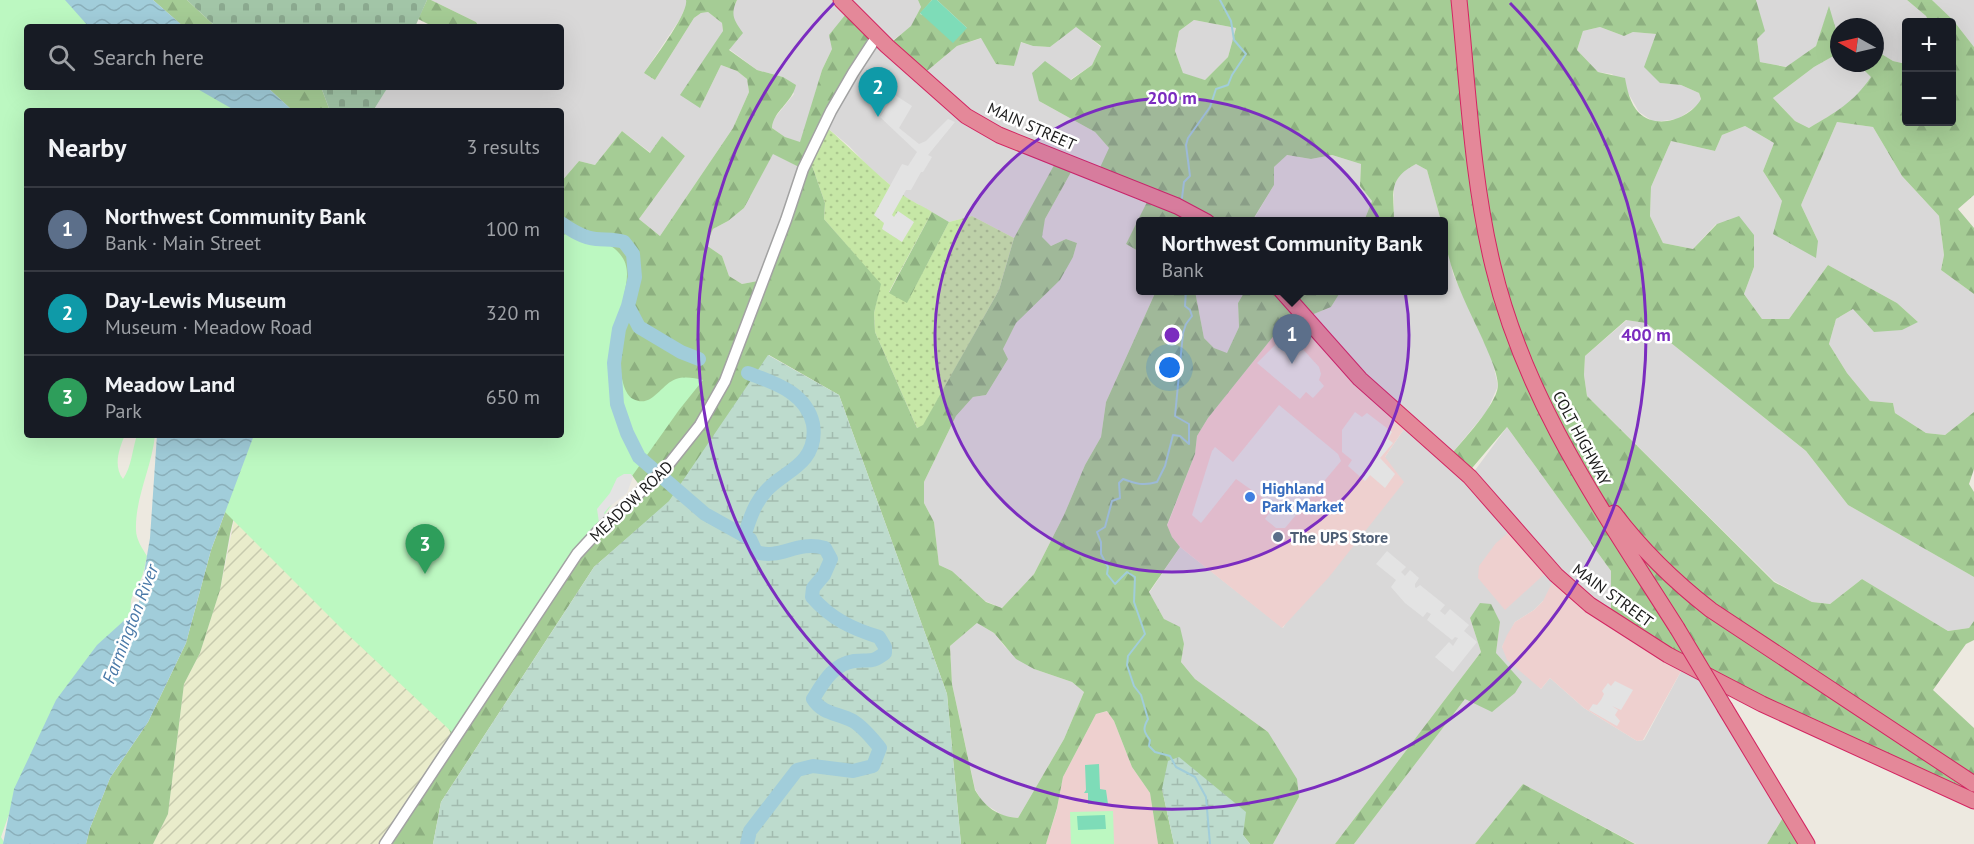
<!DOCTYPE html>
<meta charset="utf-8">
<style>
body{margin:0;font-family:"PT Sans",sans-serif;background:#242831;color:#f1f3f6}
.controls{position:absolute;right:18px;top:18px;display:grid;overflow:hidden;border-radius:6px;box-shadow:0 6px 24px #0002}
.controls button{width:54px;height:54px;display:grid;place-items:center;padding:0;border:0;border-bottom:2px solid #363941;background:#171b24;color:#f1f3f6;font:30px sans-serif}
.compass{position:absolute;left:1830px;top:18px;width:54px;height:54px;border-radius:50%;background:#171b24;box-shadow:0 6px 24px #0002;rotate:278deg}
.you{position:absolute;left:1170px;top:368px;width:21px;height:21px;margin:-15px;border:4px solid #fff;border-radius:50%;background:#1a73e8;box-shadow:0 0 0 9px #1a73e833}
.badge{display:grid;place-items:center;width:39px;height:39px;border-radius:50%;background:#dd8789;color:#fff;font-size:20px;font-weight:700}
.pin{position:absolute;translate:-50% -50px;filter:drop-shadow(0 2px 3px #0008)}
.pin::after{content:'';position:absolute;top:32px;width:21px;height:18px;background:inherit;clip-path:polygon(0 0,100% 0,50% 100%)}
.popup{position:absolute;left:1136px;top:217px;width:312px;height:78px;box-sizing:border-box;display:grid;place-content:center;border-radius:6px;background:#171b24;filter:drop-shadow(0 2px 4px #0005);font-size:20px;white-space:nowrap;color:#9ea1a6}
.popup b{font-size:22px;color:#f1f3f6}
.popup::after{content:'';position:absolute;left:50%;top:100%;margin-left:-12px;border:12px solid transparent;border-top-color:#171b24}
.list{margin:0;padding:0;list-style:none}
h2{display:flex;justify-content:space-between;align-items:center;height:78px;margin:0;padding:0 24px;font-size:26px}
h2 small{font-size:20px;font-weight:400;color:#9ea1a6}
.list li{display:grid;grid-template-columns:39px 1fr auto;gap:18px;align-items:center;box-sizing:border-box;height:84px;padding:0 24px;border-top:2px solid #363941}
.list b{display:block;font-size:22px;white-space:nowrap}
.list p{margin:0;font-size:20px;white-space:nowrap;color:#9ea1a6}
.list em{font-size:20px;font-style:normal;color:#9ea1a6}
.icon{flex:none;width:33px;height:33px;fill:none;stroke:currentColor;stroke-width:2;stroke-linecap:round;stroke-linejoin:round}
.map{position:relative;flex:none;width:1974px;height:844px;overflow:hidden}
.search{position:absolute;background:#171b24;box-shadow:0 6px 24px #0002;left:24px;top:24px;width:540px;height:66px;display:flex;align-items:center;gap:15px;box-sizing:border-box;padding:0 21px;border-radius:6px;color:#9ea1a6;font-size:22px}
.panel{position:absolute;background:#171b24;box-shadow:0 6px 24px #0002;left:24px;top:108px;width:540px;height:330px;border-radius:6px}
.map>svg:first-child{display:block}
.residential{fill:#d9d8d8}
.commercial{fill:#eed0cf}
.farmland{fill:url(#farmland-furrows)}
.grass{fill:url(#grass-dots)}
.forest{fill:url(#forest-firs);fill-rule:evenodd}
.wetland{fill:url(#wetland-marsh)}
.cemetery{fill:url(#cemetery-stones)}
.park{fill:#bcf8c1}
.pitch{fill:#7edcb8}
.parking{fill:#e3e3e3}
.water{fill:url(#water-waves)}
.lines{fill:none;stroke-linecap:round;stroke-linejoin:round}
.stream{stroke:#a1cdda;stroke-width:2}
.river{stroke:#a1cdda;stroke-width:14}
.minor-casing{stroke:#a2a2a2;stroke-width:13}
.highway-casing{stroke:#d32561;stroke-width:17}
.minor{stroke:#fff;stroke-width:10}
.highway{stroke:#e48899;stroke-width:15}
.highway-bridge-casing{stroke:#d32561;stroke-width:17;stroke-linecap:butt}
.highway-bridge{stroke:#e48899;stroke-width:15}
.ring{fill:none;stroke:#7b2cbf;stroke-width:3}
.shop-dot{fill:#3f7fe0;stroke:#fff;stroke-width:2}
.service-dot{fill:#5c6f8a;stroke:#fff;stroke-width:2}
.labels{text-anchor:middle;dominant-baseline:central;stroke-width:5;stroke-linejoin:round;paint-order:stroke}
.street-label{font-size:16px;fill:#1b1b1b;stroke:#fff}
.shop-label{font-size:16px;font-weight:bold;fill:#366cbe;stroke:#fff;text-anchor:start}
.service-label{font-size:16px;font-weight:bold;fill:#4e5e75;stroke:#fff;text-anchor:start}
.water-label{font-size:18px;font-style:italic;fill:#4a79a8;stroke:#fff}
.centre{fill:#7b2cbf;stroke:#fff;stroke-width:3}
.ring-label{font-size:18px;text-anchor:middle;font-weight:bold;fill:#7b2cbf;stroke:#fff;stroke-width:5;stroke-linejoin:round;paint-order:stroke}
</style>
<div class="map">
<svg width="1974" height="844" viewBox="0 0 1974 844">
<defs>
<pattern id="farmland-furrows" width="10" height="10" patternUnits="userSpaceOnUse" patternTransform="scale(1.5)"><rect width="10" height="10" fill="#e9eccb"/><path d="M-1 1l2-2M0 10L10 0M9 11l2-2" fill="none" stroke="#c7caae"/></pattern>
<pattern id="grass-dots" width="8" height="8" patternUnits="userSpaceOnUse" patternTransform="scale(1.5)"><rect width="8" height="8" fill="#c6e7a6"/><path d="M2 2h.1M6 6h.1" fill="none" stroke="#aac68e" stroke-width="1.8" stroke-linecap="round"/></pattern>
<pattern id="forest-firs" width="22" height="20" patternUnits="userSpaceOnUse" patternTransform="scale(1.5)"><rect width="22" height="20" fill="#a5cc95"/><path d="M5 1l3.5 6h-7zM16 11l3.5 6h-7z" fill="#8daf80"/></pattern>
<pattern id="wetland-marsh" width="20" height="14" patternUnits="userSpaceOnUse" patternTransform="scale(1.5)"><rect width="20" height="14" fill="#bddbcd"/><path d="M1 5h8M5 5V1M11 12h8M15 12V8" fill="none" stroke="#a2bbaf"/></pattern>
<pattern id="cemetery-stones" width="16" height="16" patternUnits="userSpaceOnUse" patternTransform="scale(1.5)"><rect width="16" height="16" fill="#a2c5a7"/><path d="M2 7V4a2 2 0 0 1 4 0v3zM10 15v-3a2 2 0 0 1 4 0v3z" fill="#8ba98f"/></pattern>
<pattern id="water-waves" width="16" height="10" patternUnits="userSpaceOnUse" patternTransform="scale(1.5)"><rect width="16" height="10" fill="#a1cdda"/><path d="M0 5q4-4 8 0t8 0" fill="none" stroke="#8aafba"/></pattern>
</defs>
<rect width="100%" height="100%" fill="#ede9e0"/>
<path class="residential" d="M431,0h255l1,4 -7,15 -36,54 11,7 39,-62 7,-5 7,-1 14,11 1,8 -23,77 21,-43 16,6 10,8 2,13 -16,36 -73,108 -21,-17 46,-63 -23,-20 -11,17 -29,-22 -27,34 -16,-4 -18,21v-71h-188l15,-24h173v-60h-82l-3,-5z
M737,0h181l3,7 -10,20 -18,13 28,36 36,-30 25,-8 14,26 18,2 6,-24 13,4 17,1 26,-21 25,21 -9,18 -53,36 56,31 56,64 -25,48 14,8v38l16,1 -50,111 -5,35 -16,28 -21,50 -30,59 -32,34 -17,-7 -33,-30 -13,-6 -5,-43 -10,-19v-21l32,-66 17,-19 13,-2 22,-36 -5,-10 13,-26 57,-66 4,-14 -11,-4 -15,7 -10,-9 4,-18 30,-54 -17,-6 -44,79 -42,-22 -23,6 -44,-25 -34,-28 -22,-23 -25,-21 8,-76 -10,21 -21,73 -16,-6 -13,-9 1,-8 21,-26 -11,-17 -26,-7 -28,-21 13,-16 -10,-14 1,-10z
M1756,0h151l19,16 3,6h-23v42l-13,-3 -18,-11v-23h-36v36h18l15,14 -13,18 -18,14 -32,19 -14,-7 -22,-23 41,-31 23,-13 -8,-46 -13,38 -29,21 -27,-5 -3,-23 7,-8z
M1932,0h42v47l-21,-27z
M1194,20l42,8 -8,29 -23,23 -22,-6 -8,-23 4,-20z
M1600,27l24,9 9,-4 23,2 4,49 21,2 18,8 2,6 -3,6 -20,14 -24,3 -15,-10 -12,-21 -15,-17 -14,-2 -21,-22 6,-19z
M1837,122l36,5 29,49 37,40 5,39 -3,15 33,24v118l-29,23 -19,-2 -31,-20 -2,-10 -23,-2 -23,-28 -18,-29 7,-25 17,-10 65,13 -21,-19 -69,-38 -39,54h-27l-18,-25 10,-27 -38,-43 -23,25 -30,-6 -13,-27 1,-29 20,-46 44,10 7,-16 23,-9 29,17 -11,28 19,30 36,40 -17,-36z
M773,153l30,16 -40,111 -21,4 -13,-8 -7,-20 -16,-11 7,-16 15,-8 16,-13z
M1286,155l25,4 21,-4 29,9 -1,22 12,15 -8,20 -112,1 22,-37v-18z
M1416,164l11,6 14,51 -47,1v-37l7,-13z
M1444,231l9,43 39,85 6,27 -11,25 -38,46 -145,-139 27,-11 10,-16 103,-1z
M1195,291h50l-7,12 1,24 -12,27 -13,-6 -10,-10z
M1627,320l19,3 160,128 42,54 126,72v44l-5,7 -21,3 -86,-52 -32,25 -18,-2 -38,-21 -187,-185 -3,-21 1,-19z
M1406,426l64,51 37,-50 104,144v49l-68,-19 -9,9 -19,12 -13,25 39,42 9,-11 34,30 53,33 7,-1 41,-76 47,25 -7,19 62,103 -20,33h-131l-113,-60 -48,60h-121l111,-145 31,-46 4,-31 -30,-4 11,34 -146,192h-62l26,-47 -31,-65 -73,-53 -14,-17 3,-18 -20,-25 -15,-26 31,-46 103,81 102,-171z
M977,623l17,10 11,14 29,22 38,13 12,10 -20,47 -46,79 -14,-2 -21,-13 -8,-14 -23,-105 -2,-38z"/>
<path class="commercial" d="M1292,313l114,113 -21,31 19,25 -75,95 -47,51 -102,-81 -8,-10 -5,-11 28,-72 2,-18 11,-18z
M1515,527l35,42 -45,41 -27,-32 1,-12 17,-23z
M1556,575l129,89 -42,76 -6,1 -53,-33 -34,-30 -9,11 -34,-29 -5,-13 5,-12 8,-13 19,-12 9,-9z
M1108,711l6,10 18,46 18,26 8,51h-112l11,-35 6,-32 33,-63z"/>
<path class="farmland" d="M238,502l149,36 66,201 -68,105h-232l15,-30 16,-130 16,-31 20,-63z"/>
<path class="grass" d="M824,125c27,23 51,49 79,70 9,7 20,11 29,17l-43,80 18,10 42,-80 23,-6 42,22 -15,52 -76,136 -6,2 -42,-96 -1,-19 6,-29 -56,-65 1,-16 -16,-46z"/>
<path class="forest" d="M153,0h34l29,27h-32z
M427,0h4l45,22 3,5h-45l-16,-8z
M686,0h51c-7,15 -3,20 6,33l-14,17 28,20 26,7 13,8c-4,18 -23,26 -24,43l13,9 15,5 22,-72 10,-21 -3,-14 21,-26 27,27 -68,121 16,46 -1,16 57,65 -7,29 1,19 42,96 6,-3 76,-135 15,-52 44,-80 17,7 -30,54 -3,18 9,9 15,-7 11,4 -4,14 -13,23 -44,43 -13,26 5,10 -22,36 -13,2 -17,19 -32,66v21l10,19 5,43 13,6 34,31 16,6 32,-34 30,-59 21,-50 16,-28 5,-35 50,-111h39l9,47 10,10 13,5 12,-26 -1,-24 7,-12h96l-10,16 -27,11 -12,-5 -84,105 -11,18 -2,18 -28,71 5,12 8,10 -31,45 15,27 16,8 4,17 -3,18 14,17 73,53 29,47 2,18 -26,47h-23l-7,-9 -81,-46 12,55h-16l-8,-51 -18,-26 -18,-46 -7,-10 -11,3 -33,63 -6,31 -11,36h-85l-14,-150 -108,-299 -70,-40 -100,147 -75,65 -153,235 -8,42h-48l68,-105 -8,-19 116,-285v-253l18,-21 16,4 27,-34 28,22 12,-17 23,20 -46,63 21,17 73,-108 16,-36 -2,-13 -10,-8 -16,-6 -21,43 -20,-13 43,-64 -1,-8 -14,-11 -7,1 -7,5 -39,62 -11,-7c9,-13 45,-60 42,-73zM773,154l30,15 -40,111 -21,4 -13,-8 -7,-20 -16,-11 7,-16 15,-8 16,-13zM631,474l12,16 -43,38 17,-50zM977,623l17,10 22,26 18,10 38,13 12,10 -20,47 -46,79c-21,-2 -33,-11 -43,-28l-23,-106 -2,-38z
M918,0h14l-12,14 47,14 -30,-28h819l9,31 -8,8 3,23 26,5 30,-21 13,-40 8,27v21l-23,13 -41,31 22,23 14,7c27,-16 44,-25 62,-51l-14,-14h18v-13l18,11 13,3v58h46v-100h-23l-3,-6 -19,-16h25l21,20 21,27v148l-16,14 16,19v66l-33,-24 3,-15 -5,-39 -37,-40 -29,-49 -36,-5 -36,83 17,36 -2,17 -43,-24 9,-33 -19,-30 11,-28 -29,-17 -23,9 -7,16 -44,-10 -20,46 -1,29 13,27 30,6 24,-25 22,-8 15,19v32l-10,27 18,25h27l39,-54 69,38 21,19 -16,8 -28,2 -21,-23 -17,10 -7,25 18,29 23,28 23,2 2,10 31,20 19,2 29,-23v57l-5,15 5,8v85l-126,-72 -42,-54 -160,-128 -20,-3 -41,36 -1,19 3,21 187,186 38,20 18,2 32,-25 86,52 21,-3 5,-7v19l-8,4 -33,46 41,38v73l-172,-77 -191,-104v-49l-104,-144 -40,47 -18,-17c13,-16 47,-51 49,-71 0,-14 -11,-36 -16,-48 -17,-37 -38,-75 -38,-116l-3,-1 -14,-51 -11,-6c-29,15 -22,29 -22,57h-30l8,-20 -12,-15 1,-22 -29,-9 -21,4 -24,-4 -13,12v18l-22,36 -112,1v30l-14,-8 24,-48 -53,-22 12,-26 -14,-16 -56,-31 -7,-28 13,-12 26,19 21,-15 9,-19 -25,-19 -26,20 -17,-1 -12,-4 -7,24 -18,-2 -15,-26 -24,8 -36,30 -34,-30 24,-20 10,-19zM1194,20l42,8 -8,29 -23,23 -22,-7 -8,-22 4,-20zM1600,27l24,9 9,-4 23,2 -12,33 16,16 21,2 18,8 2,6c-11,20 -44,31 -62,14 -9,-9 -12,-24 -14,-35l-27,-6 -21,-22 6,-19z
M267,87h54l9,24h-37z
M932,212l17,10 -42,81 -18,-10z
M254,435l-24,99 -10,56 -20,63 -16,31 -16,130 -15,30h-67l4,-16 20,-50 38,-56 38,-79 25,-93z
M1480,603l11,1 9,18 -4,31 26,29 -7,11 -23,19 -27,-13 -111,145h-19l146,-192 -11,-34z
M1523,784l112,60h-160z
M1787,811l20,33h-40z"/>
<path class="wetland" d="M768,355l71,40 108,299 14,150h-528l8,-42 153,-235 75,-66z
M1179,757l67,55 -3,23 7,9h-76l-12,-55 6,-28z"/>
<path class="cemetery" d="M187,0h240l-12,27h-199z
M321,87h67l-15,24h-43z"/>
<path class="park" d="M0,0h80l30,27h-83v60h185l34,24h-219v324h98c-6,14 -12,31 -2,44 9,-13 9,-29 14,-44h18c-3,32 -20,62 -19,95 0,9 6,18 11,26 -2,8 -3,18 -7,25 -9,18 -11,17 -8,39l-109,154 -22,63 4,7h-5z
M573,231c15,6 36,10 46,22 13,14 7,31 4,48 -4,19 -9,88 10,98 19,10 28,-15 43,-20 9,-3 18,-1 27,1l-24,30 -130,183 -93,143 -113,-106 -121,-121 29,-74h310v-199z
M1113,811l1,33h-43l-1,-32z"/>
<path class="pitch" d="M932,0h5l30,28 -14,15 -33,-30z
M1099,764l1,25 6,1 2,14h-20v-11h-4l2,-3 -1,-25z
M1105,815l1,14 -28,1 -1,-14z"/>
<path class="parking" d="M895,95l17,11 -13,22 20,16 7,-3 22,-22 7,3 -27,33 4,2 -9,15h-2l-10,18h-5l-14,25 2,2 4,-6 16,11 -12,20 -20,-13 2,-6 -10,-8 28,-51 6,2 9,-14 -37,-35z
M1281,339l5,4 7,-1 6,3 20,22 2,7 -2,6 5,6 -11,12 -7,-6 -6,7 -43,-36z
M1279,405l59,49 3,7 -56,67h-9l-11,-9 9,-13 -38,-27 -35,44 -9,-8 20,-64 3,-4 18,15z
M1355,412l7,5 5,-4 25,19 -4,7 5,4 -13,15 15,16 -10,14 -15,-13 -5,6 -17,-15 4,-6 -10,-8v-22z
M624,474h7l2,3 -6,16 -18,14 -5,6 4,5 -8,11 -3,-20 13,-16 7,-15z
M1387,551l19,16 -5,5 4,4 5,-6 9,8 -4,6v3l1,1 4,-3 25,20 -5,6 5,4 5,-6 19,16 -5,6 13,11 -24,30 -18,-15 14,-15 4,4 5,-8 -3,-1 -3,3 -25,-20 4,-6 -4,-2 -4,5 -18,-14 -14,-16 5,-7 -20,-16z
M1615,681l18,9 -12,20 -9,-4 6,4 -3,5 5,6 -3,5 -28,-16 4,-6 4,1 4,-5 3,-6 -2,-3 6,-8 3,3z"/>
<path class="water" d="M65,0h88l31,27h-95z
M194,87h73l26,24h-57z
M157,435h97l-43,115 -25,93 -38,79 -38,56 -20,50 -4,16h-83l11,-55 42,-89 41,-55 41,-37 12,-70z"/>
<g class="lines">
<path class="stream" d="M1182,198l2,-16 6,-6 -4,-31 2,-7 22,-31 6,-18 12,-4 4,-10 14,-21 -12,-14 -3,-19 -11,-21
M1186,290l-1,16 5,4 2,6 -6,8 -3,9 -8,83 14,8v20l-9,-8 -7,-1 -8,31 -8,16c-13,4 -21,2 -34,-3l-4,4 1,15 -8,3 -7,26 -8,5 4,10v12l7,13 -1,7 8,10 12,-12 8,5 -1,25 11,32 -17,22 -1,9 7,21 7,9 7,24c-5,9 -5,12 2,21l-1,6 6,6 15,4 6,11 19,10 11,20 4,47"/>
<path class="river" d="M561,223c10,7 22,15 35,16 10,1 19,0 28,3l9,12 2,23 -7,29 -9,23 -5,34 3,41 10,29 12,24 66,57 45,25 6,13c25,8 40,-12 69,-4l6,11 -7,16 -11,13 -1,9c19,22 41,32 67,40l6,10v6c-15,11 -14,6 -31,8 -21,3 -31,22 -41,38 9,15 25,14 40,22 10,6 19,17 27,27l-7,18 -20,5 -40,-5 -16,4 -47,61 -3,13
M628,306l11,21 42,25 18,7
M744,536c6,-17 10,-32 22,-45 11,-13 29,-20 39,-33 8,-10 10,-21 8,-34 -7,-32 -39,-41 -65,-51"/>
<g class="minor-casing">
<path id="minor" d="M385,844l192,-290 23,-25 65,-60 35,-44 25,-44 61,-161 17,-51 28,-58 22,-38 24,-37"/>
</g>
<g class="highway-casing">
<path id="highway" d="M841,0l46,46 79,70 33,19 178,71 30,16
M1459,0c9,88 13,179 34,266 33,138 110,245 184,362
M1281,290l79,89 110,98 86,98 34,30 78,50 94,49 212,97
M1614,513c28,37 61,69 97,97l263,174
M1725,708l82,136"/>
</g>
<use href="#minor" class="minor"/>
<use href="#highway" class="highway"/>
<g class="highway-bridge-casing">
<path id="highway-bridge" d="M1677,628l48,80"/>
</g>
<use href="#highway-bridge" class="highway-bridge"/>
</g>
<circle cx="1172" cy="335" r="237" fill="#7b2cbf" fill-opacity=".12"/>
<g class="ring">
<circle cx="1172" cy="335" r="237"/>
<path d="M1510 3A474 474 0 1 1 834 3"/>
</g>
<circle class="shop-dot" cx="1250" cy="497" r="6"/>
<circle class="service-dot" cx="1278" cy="537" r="6"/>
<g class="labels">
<g class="street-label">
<text transform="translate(1032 126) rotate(24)">MAIN STREET</text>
<text transform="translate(1582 438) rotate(62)">COLT HIGHWAY</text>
<text transform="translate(631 501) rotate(-44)">MEADOW ROAD</text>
<text transform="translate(1613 595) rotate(36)">MAIN STREET</text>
</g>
<g class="shop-label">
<text x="1262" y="488">Highland<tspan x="1262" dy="18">Park Market</tspan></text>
</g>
<g class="service-label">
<text x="1290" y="537">The UPS Store</text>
</g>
<g class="water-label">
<text transform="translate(130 624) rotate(-69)">Farmington River</text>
</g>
</g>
<circle cx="1172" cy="335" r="9" class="centre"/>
<g class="ring-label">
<text x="1172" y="104">200 m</text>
<text x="1646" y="341">400 m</text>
</g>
</svg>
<div class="controls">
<button>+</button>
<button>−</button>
</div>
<svg class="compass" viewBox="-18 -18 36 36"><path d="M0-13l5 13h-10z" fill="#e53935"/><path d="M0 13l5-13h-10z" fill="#9ea1a6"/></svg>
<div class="you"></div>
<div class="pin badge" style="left:1292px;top:364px;background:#5c6f8a">1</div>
<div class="popup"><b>Northwest Community Bank</b>Bank</div>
<div class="pin badge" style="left:878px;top:117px;background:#0f9aa8">2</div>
<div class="pin badge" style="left:425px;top:574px;background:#2e9e5b">3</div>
<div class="search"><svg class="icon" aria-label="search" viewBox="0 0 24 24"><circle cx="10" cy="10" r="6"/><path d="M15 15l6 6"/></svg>Search here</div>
<section class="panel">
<h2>Nearby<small>3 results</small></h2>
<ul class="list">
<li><span class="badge" style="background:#5c6f8a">1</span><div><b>Northwest Community Bank</b><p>Bank · Main Street</p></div><em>100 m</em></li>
<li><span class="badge" style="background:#0f9aa8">2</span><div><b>Day-Lewis Museum</b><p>Museum · Meadow Road</p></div><em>320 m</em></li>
<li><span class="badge" style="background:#2e9e5b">3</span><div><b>Meadow Land</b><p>Park</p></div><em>650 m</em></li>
</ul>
</section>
</div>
